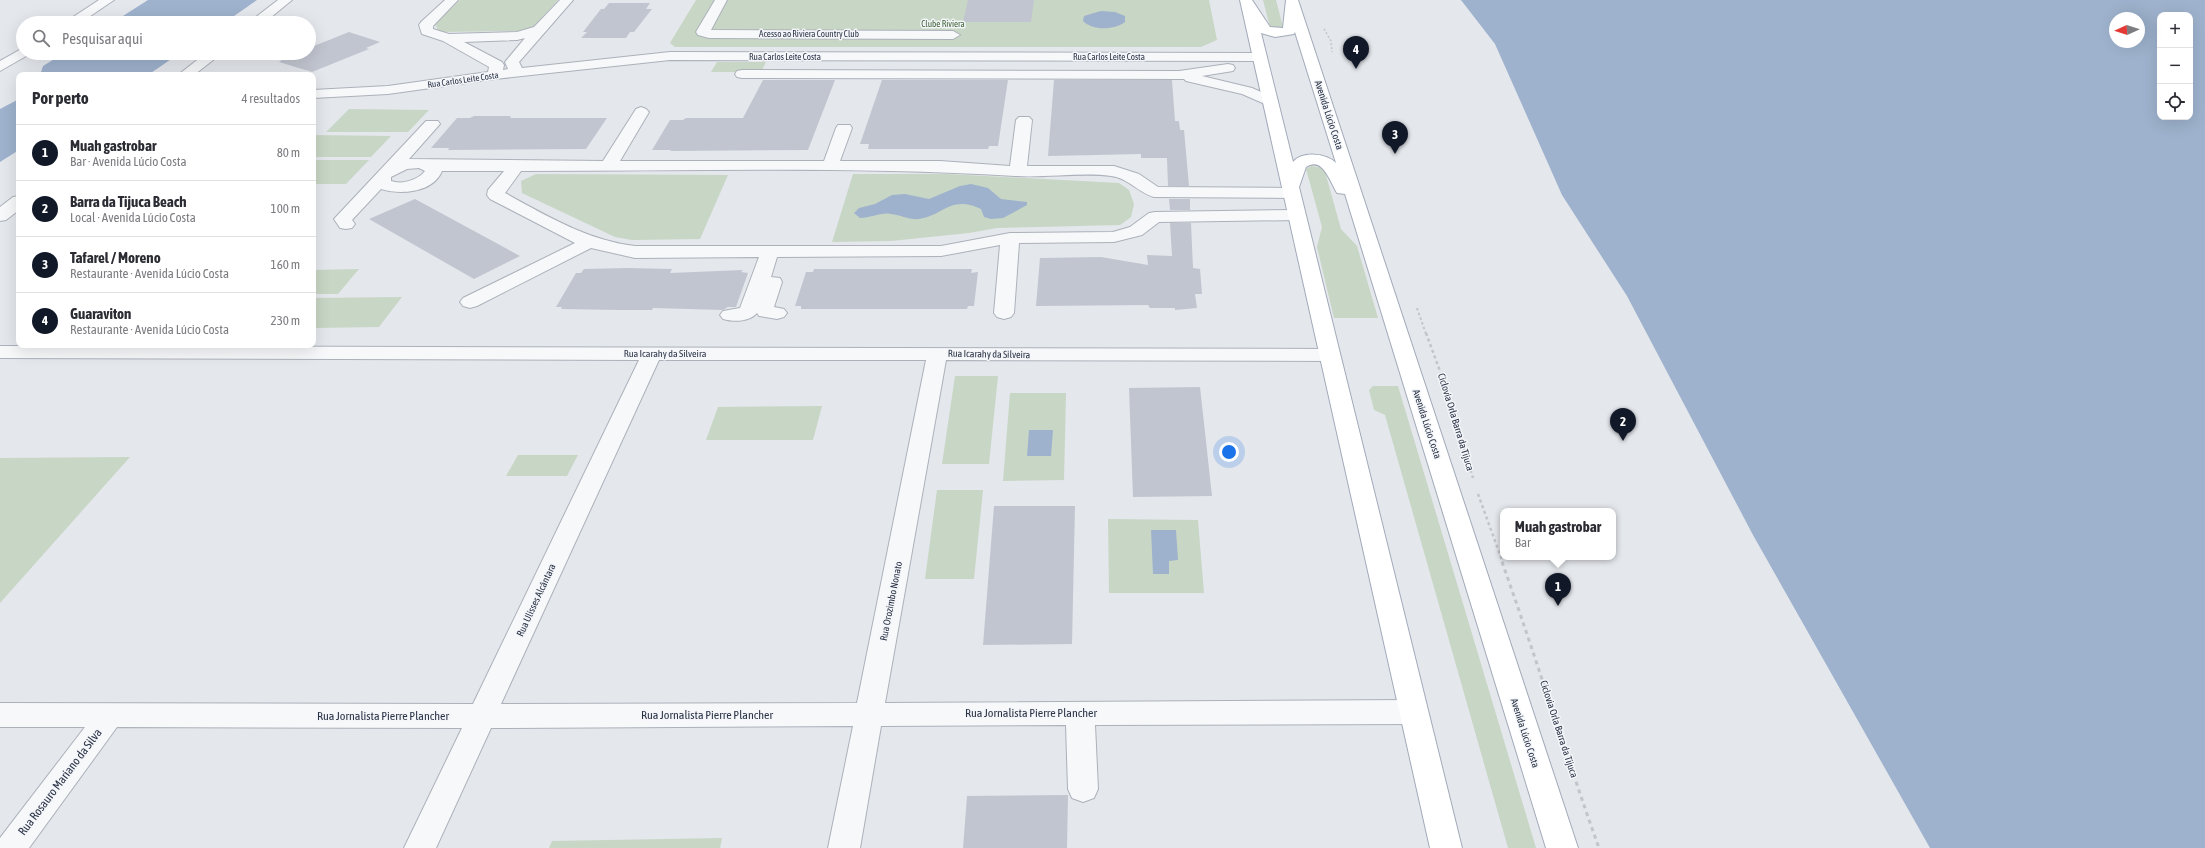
<!DOCTYPE html>
<html lang="pt">
<meta charset="utf-8">
<style>
body{margin:0;font-family:"Asap Condensed",sans-serif;background:#f7f7f7;color:#2b2b33}
.controls{position:absolute;right:12px;top:12px;display:grid;overflow:hidden;border-radius:8px;box-shadow:0 4px 16px #0002}
.controls button{width:36px;height:36px;display:grid;place-items:center;padding:0;border:0;border-bottom:1px solid #e1e1e2;background:#fff;color:#2b2b33;font:20px sans-serif}
.compass{position:absolute;left:2109px;top:12px;width:36px;height:36px;border-radius:50%;background:#fff;box-shadow:0 4px 16px #0002;rotate:267deg}
.you{position:absolute;left:1229px;top:452px;width:14px;height:14px;margin:-10px;border:3px solid #fff;border-radius:50%;background:#1a73e8;box-shadow:0 0 0 6px #1a73e833}
.badge{display:grid;place-items:center;width:26px;height:26px;border-radius:50%;background:#111827;color:#fff;font-size:13px;font-weight:700}
.pin{position:absolute;translate:-50% -33px;filter:drop-shadow(0 1px 2px #0008)}
.pin::after{content:'';position:absolute;top:21px;width:14px;height:12px;background:inherit;clip-path:polygon(0 0,100% 0,50% 100%)}
.popup{position:absolute;left:1500px;top:508px;width:116px;height:52px;box-sizing:border-box;display:grid;place-content:center;border-radius:8px;background:#fff;filter:drop-shadow(0 1px 3px #0005);font-size:13px;white-space:nowrap;color:#7c7c81}
.popup b{font-size:15px;color:#2b2b33}
.popup::after{content:'';position:absolute;left:50%;top:100%;margin-left:-8px;border:8px solid transparent;border-top-color:#fff}
.list{margin:0;padding:0;list-style:none}
h2{display:flex;justify-content:space-between;align-items:center;height:52px;margin:0;padding:0 16px;font-size:17px}
h2 small{font-size:13px;font-weight:400;color:#7c7c81}
.list li{display:grid;grid-template-columns:26px 1fr auto;gap:12px;align-items:center;box-sizing:border-box;height:56px;padding:0 16px;border-top:1px solid #e1e1e2}
.list b{display:block;font-size:15px;white-space:nowrap}
.list p{margin:0;font-size:13px;white-space:nowrap;color:#7c7c81}
.list em{font-size:13px;font-style:normal;color:#7c7c81}
.icon{flex:none;width:22px;height:22px;fill:none;stroke:currentColor;stroke-width:2;stroke-linecap:round;stroke-linejoin:round}
.map{position:relative;flex:none;width:2205px;height:848px;overflow:hidden}
.search{position:absolute;background:#fff;box-shadow:0 4px 16px #0002;left:16px;top:16px;width:300px;height:44px;display:flex;align-items:center;gap:10px;box-sizing:border-box;padding:0 14px;border-radius:22px;color:#7c7c81;font-size:15px}
.panel{position:absolute;background:#fff;box-shadow:0 4px 16px #0002;left:16px;top:72px;width:300px;height:276px;border-radius:8px}
.map>svg:first-child{display:block}
.green{fill:#c8d6c5}
.water{fill:#9eb2cd;fill-rule:evenodd}
.building{fill:#c1c5cf}
.lines{fill:none;stroke-linecap:round;stroke-linejoin:round}
.minor-casing{stroke:#acb1ba;stroke-width:2}
.major-casing{stroke:#a2aab9;stroke-width:2}
.path-far3{stroke:#c2c5cb;stroke-width:1.5;stroke-dasharray:2 2;stroke-linecap:butt}
.path-far2{stroke:#c2c5cb;stroke-width:2;stroke-dasharray:2.5 2.5;stroke-linecap:butt}
.path-far1{stroke:#c2c5cb;stroke-width:2.5;stroke-dasharray:3 3;stroke-linecap:butt}
.path{stroke:#c2c5cb;stroke-width:3;stroke-dasharray:4 4;stroke-linecap:butt}
.minor{fill:#f7f8fa;fill-rule:evenodd}
.major{fill:#fff;fill-rule:evenodd}
.labels{text-anchor:middle;dominant-baseline:central;stroke-width:3;stroke-linejoin:round;paint-order:stroke}
.far-park-label{font-size:9px;fill:#3d6237;stroke:#f4f6f9}
.far-street-label{font-size:9px;fill:#2a3346;stroke:#f4f6f9}
.street-label{font-size:10px;fill:#2a3346;stroke:#f4f6f9}
.near-street-label{font-size:12px;fill:#2a3346;stroke:#f4f6f9}
</style>
<div class="map">
<svg width="2205" height="848" viewBox="0 0 2205 848">
<rect width="100%" height="100%" fill="#e4e7ec"/>
<path class="green" d="M460,0h98l-25,27 -15,4 -79,1 -4,-8z
M696,0h513l8,40 -16,7h-526l-5,-4z
M1263,0h13l7,27 -3,2 -10,-2z
M717,62h49l-5,10h-50z
M349,109l80,1 -21,22h-82z
M313,135l78,1 -20,21h-58z
M313,160h56l-23,24h-33z
M1311,166l13,2 17,61 16,17 21,72h-44l-17,-71 5,-20 -16,-58z
M536,174l192,1 -28,64 -68,1 -17,-3 -93,-44 -1,-12z
M853,174h95l171,9 10,7 5,14 -3,13 -11,8 -123,3 -28,5 -78,8 -59,1z
M359,269l-21,25h-25v-24z
M402,297l-23,30 -66,1v-30z
M955,376h43l-9,88h-47z
M1373,386h25l138,462h-28l-123,-433 -11,-5 -5,-20z
M1010,393h56l-2,87 -61,1z
M822,406l-9,34h-107l12,-33z
M518,455h60l-11,21h-61z
M130,457l-130,146v-145z
M937,490h46l-9,89h-49z
M1108,519l90,1 6,73h-95z
M722,838l-2,10h-171l3,-7z"/>
<path class="water" d="M148,0h109l-33,23h-112z
M1461,0h744v848h-275l-177,-313 -126,-239 -65,-101 -67,-151zM2160,15h30v102h-30zM2115,18h24v24h-24z
M1101,11l14,1 10,4v6c-11,8 -32,9 -42,-1l1,-5z
M64,53h116l-32,22h-108l3,-9z
M19,99v51l-19,12v-53z
M971,184l17,4 13,11 26,3v3l-24,13 -12,1 -7,-2 -3,-8c-31,-14 -36,6 -62,10 -10,1 -18,-4 -28,-5 -10,-2 -20,4 -31,4l-6,-5 5,-5 16,-4 17,-9 13,-1 24,5 31,-13z
M1029,430h24l-2,26h-24z
M1151,530h25l2,30 -9,1v13h-16z"/>
<path class="building" d="M968,0h66l-3,22h-68z
M609,3h41l-4,6h6l-18,23h-4l-4,6h-45l6,-6h-4l18,-23h3z
M349,32l31,10 -14,6 3,1 -57,23 -33,-10 3,-2h-3l18,-7h12v-5z
M763,80h72l-27,70 -138,1 1,-1h-19l18,-30h13l3,-2h57z
M882,80h126l-10,66h-9l-1,3h-120l1,-5h-9z
M1054,80h118l3,41h4l1,9h4l5,56h-21l-1,-28h-26v-4l-93,2z
M474,116h37l-1,2h97l-21,31 -138,1 1,-2h-18l26,-30h13z
M415,199l105,57 -46,23 -105,-60z
M1169,199h21v11h-20z
M1170,223h21l2,45 7,1 2,25h-7l2,14 -22,2v-2h-25l-2,-3 -112,1 4,-48 61,-1 47,8 -1,-10 25,1z
M627,268l45,1 -2,4 73,-3 -2,2 7,1 -12,34h-8l-5,3 -70,-2 -1,2h-33l-58,-1 1,-2h-6l20,-34h5l3,-4z
M814,269h158l-1,4 7,-1 -4,34h-6l-1,3h-166v-3h-6l11,-34h7z
M1200,387l12,109 -79,1 -4,-109z
M994,506h81l-3,138 -89,1z
M1068,795l-1,53h-104l4,-52z"/>
<g class="lines">
<g class="minor-casing">
<path id="minor" d="M99,0h15l-34,23h-16z
M278,0h14l-28,23h-16z
M445,0h13l-25,26v3l16,5 68,-2 17,-5 26,-27h13l-54,62 3,6 148,-16 590,1 7,4 -7,4 -590,-1 -175,19 -107,15 -75,4v-8l75,-4 100,-14 1,-5 -46,-26 -21,-7 -3,-9 2,-3zM525,38l-20,24 3,7 -5,1 1,-5 -2,-3 -38,-20 53,-2z
M715,0h12l-16,30 242,1 7,4 -7,4 -244,-1 -11,-3 -2,-3z
M23,48v5h6l-1,2 -28,16v-10z
M206,53h16l-28,22h-16z
M1228,64l5,1 2,3 -2,3 -31,5 50,12 23,10 3,3 -3,3h-10l-23,-10 -56,-13 -2,-2 -442,-1 -5,-1 -2,-3 2,-3 5,-1 437,1z
M641,107l5,2 3,3 -29,49h204l12,-33 2,-3h12l2,3 -12,33h100l70,5 6,-46 3,-3h10l3,3 -5,46h87l25,8 19,13 132,1 6,1 3,4 -3,4 -6,1 -136,-1c-15,-4 -26,-19 -43,-21 -29,-4 -65,2 -96,0 -164,-10 -329,-5 -494,-5l-16,22c42,23 82,47 130,53h306l69,-13 103,-1 17,-5 19,-14 6,-1 141,-2 6,1 3,4 -3,4 -6,1 -137,2 -17,13 -28,7 -95,1 -5,70 -3,4 -7,2 -7,-2 -3,-4 6,-68 -59,11 -164,1 -6,20 9,1 2,4 -8,25 10,2 3,4 -3,4 -7,2 -18,-3 -2,-3c-8,9 -23,9 -34,6l-3,-4 3,-4 17,-3 19,-51 -124,1 -44,-10 -114,58 -7,2 -7,-2 -3,-4 3,-4 112,-55 -85,-44 -3,-4 1,-5 16,-19h-62c-9,22 -42,24 -61,18l-29,31 3,4 -3,4 -6,1 -6,-1 -6,-9 92,-98h12l2,3 -31,35 194,2 33,-52zM419,168l6,3c-7,9 -23,14 -34,10v-4l16,-8z
M19,196v14l-13,10 -6,1v-14l13,-10z
M0,346l1330,3 7,2 3,4 -3,4 -7,2 -384,-1 -61,343 529,-3 10,4 4,8 -4,8 -10,4 -319,1 3,64 -4,9 -11,4 -11,-4 -4,-9 -2,-64 -185,1 -21,122h-32l25,-122 -362,2 -55,120h-32l58,-120 -345,-1 -88,121h-29v-10l85,-111h-85v-24l473,1 166,-344 -639,-2zM659,360h267l-69,343 -356,1z"/>
</g>
<g class="major-casing">
<path id="major" d="M1240,0h12l18,27 13,1 3,-28h12l280,848h-32l-201,-654 -8,-1c-7,-11 -14,-37 -31,-26l-7,20 163,661h-32zM1295,32l41,131c-10,-10 -34,-12 -43,-1l-32,-129 14,4 19,-3z"/>
</g>
<path class="path-far3" d="M1324,29l7,12 1,11"/>
<path class="path-far2" d="M1417,308l9,26"/>
<path class="path-far1" d="M1426,333l18,49 29,96
M1478,494l25,69"/>
<path class="path" d="M1502,562c34,95 63,191 97,286"/>
<use href="#minor" class="minor"/>
<use href="#major" class="major"/>
</g>
<g class="labels">
<g class="far-park-label">
<text x="943" y="24">Clube Riviera</text>
</g>
<g class="far-street-label">
<text x="809" y="34">Acesso ao Riviera Country Club</text>
<text x="785" y="57">Rua Carlos Leite Costa</text>
<text x="1109" y="57">Rua Carlos Leite Costa</text>
<text transform="translate(463 80) rotate(-8)">Rua Carlos Leite Costa</text>
</g>
<g class="street-label">
<text transform="translate(1329 115) rotate(72)">Avenida Lúcio Costa</text>
<text x="665" y="353">Rua Icarahy da Silveira</text>
<text transform="translate(989 354) rotate(1)">Rua Icarahy da Silveira</text>
<text transform="translate(1456 422) rotate(73)">Ciclovia Orla Barra da Tijuca</text>
<text transform="translate(1427 424) rotate(72)">Avenida Lúcio Costa</text>
<text transform="translate(536 600) rotate(-65)">Rua Ulisses Alcântara</text>
<text transform="translate(891 601) rotate(-79)">Rua Orozimbo Nonato</text>
<text transform="translate(1559 729) rotate(72)">Ciclovia Orla Barra da Tijuca</text>
<text transform="translate(1525 733) rotate(72)">Avenida Lúcio Costa</text>
</g>
<g class="near-street-label">
<text x="1031" y="713">Rua Jornalista Pierre Plancher</text>
<text x="707" y="715">Rua Jornalista Pierre Plancher</text>
<text x="383" y="716">Rua Jornalista Pierre Plancher</text>
<text transform="translate(60 782) rotate(-53)">Rua Rosauro Mariano da Silva</text>
</g>
</g>
</svg>
<div class="controls">
<button>+</button>
<button>−</button>
<button><svg class="icon" aria-label="locate" viewBox="0 0 24 24"><circle cx="12" cy="12" r="6"/><path d="M12 2v4M12 18v4M2 12h4M18 12h4"/></svg></button>
</div>
<svg class="compass" viewBox="-18 -18 36 36"><path d="M0-13l5 13h-10z" fill="#e53935"/><path d="M0 13l5-13h-10z" fill="#7c7c81"/></svg>
<div class="you"></div>
<div class="pin badge" style="left:1558px;top:606px">1</div>
<div class="popup"><b>Muah gastrobar</b>Bar</div>
<div class="pin badge" style="left:1623px;top:441px">2</div>
<div class="pin badge" style="left:1395px;top:154px">3</div>
<div class="pin badge" style="left:1356px;top:69px">4</div>
<div class="search"><svg class="icon" aria-label="search" viewBox="0 0 24 24"><circle cx="10" cy="10" r="6"/><path d="M15 15l6 6"/></svg>Pesquisar aqui</div>
<section class="panel">
<h2>Por perto<small>4 resultados</small></h2>
<ul class="list">
<li><span class="badge">1</span><div><b>Muah gastrobar</b><p>Bar · Avenida Lúcio Costa</p></div><em>80 m</em></li>
<li><span class="badge">2</span><div><b>Barra da Tijuca Beach</b><p>Local · Avenida Lúcio Costa</p></div><em>100 m</em></li>
<li><span class="badge">3</span><div><b>Tafarel / Moreno</b><p>Restaurante · Avenida Lúcio Costa</p></div><em>160 m</em></li>
<li><span class="badge">4</span><div><b>Guaraviton</b><p>Restaurante · Avenida Lúcio Costa</p></div><em>230 m</em></li>
</ul>
</section>
</div>
